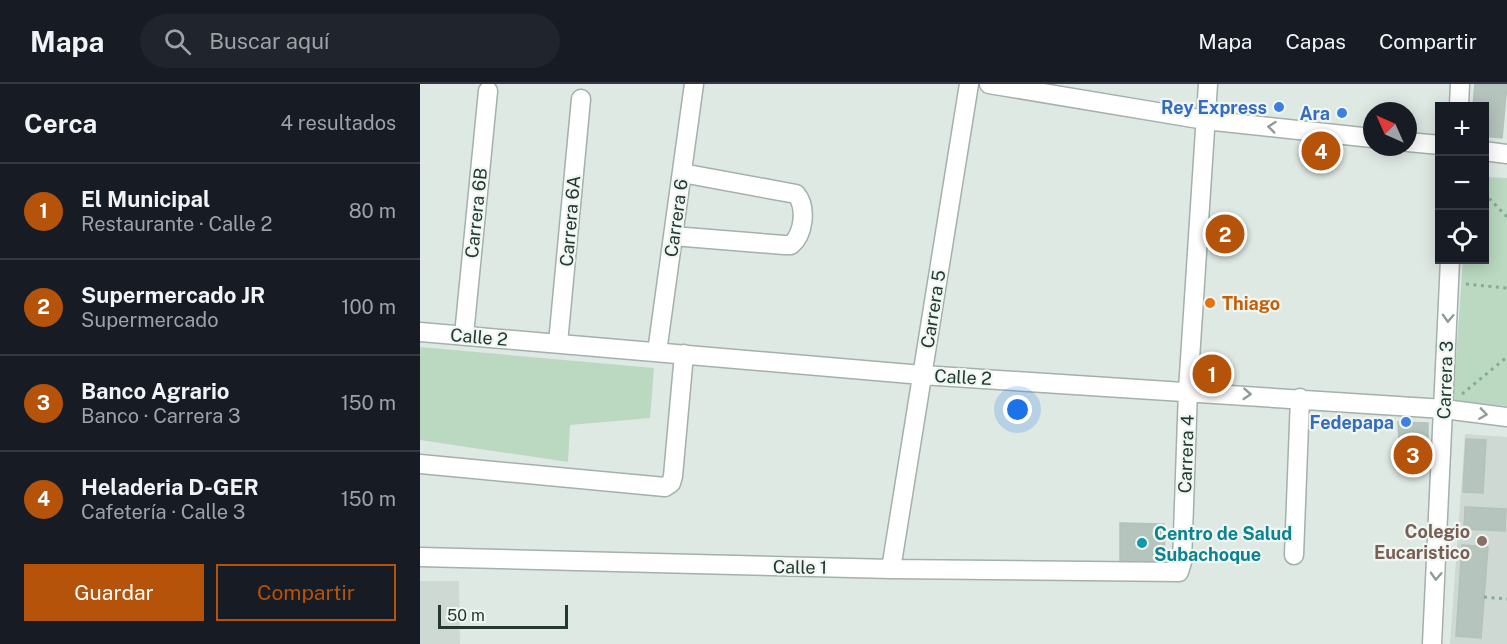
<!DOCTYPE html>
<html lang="es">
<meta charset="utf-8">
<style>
body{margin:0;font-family:"Public Sans",sans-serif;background:#20242c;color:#f1f3f6}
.controls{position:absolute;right:18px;top:18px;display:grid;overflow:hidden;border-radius:0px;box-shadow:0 3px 15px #0003}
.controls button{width:54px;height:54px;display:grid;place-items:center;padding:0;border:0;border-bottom:2px solid #363941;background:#171b24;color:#f1f3f6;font:30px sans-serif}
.compass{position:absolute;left:943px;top:18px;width:54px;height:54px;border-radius:50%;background:#171b24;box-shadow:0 3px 15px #0003;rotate:315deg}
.scale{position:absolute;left:18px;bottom:15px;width:130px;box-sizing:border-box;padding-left:6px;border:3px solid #223831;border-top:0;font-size:16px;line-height:21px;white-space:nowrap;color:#223831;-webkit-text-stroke:4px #f0f6f2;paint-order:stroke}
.you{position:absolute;left:598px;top:326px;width:21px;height:21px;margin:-15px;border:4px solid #fff;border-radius:50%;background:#1a73e8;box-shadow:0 0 0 9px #1a73e833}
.badge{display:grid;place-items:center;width:39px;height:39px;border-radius:50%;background:#b45309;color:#fff;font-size:20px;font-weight:700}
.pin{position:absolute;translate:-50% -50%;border:3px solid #fff;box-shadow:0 2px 6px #0006}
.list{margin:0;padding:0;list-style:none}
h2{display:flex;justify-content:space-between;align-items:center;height:78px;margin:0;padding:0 24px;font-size:26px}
h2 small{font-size:20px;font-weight:400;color:#9ea1a6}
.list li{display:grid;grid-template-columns:39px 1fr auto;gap:18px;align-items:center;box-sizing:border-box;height:96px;padding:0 24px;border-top:2px solid #363941}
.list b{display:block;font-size:22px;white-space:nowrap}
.list p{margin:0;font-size:20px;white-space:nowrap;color:#9ea1a6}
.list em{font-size:20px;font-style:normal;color:#9ea1a6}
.actions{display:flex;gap:12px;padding:18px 24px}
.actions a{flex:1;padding:14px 0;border:2px solid #b45309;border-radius:0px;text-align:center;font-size:21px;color:#b45309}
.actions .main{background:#b45309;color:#fff}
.icon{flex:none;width:33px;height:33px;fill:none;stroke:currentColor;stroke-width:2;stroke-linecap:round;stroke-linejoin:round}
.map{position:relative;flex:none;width:1087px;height:560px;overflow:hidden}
header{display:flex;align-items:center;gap:36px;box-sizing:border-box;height:84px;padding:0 30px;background:#171b24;border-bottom:2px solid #363941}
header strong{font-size:28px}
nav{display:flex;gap:33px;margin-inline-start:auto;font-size:21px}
.search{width:420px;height:54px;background:#20242c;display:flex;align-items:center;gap:15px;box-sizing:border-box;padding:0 21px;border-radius:33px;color:#9ea1a6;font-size:22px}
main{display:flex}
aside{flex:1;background:#171b24}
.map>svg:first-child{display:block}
.built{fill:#ced9d3}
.green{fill:#bad9c0}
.building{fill:#b5c4bd;stroke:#b3c2bb;stroke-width:1.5}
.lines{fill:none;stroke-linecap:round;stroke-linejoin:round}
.minor-casing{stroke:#a3b0ab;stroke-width:21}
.path{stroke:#82ab9b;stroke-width:3;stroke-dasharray:3 4.5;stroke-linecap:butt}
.minor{stroke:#fff;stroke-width:18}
.oneway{stroke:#909c98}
.shop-dot{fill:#3f7fe0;stroke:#f0f6f2;stroke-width:2}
.food-dot{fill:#e8710a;stroke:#f0f6f2;stroke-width:2}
.education-dot{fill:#8d6e63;stroke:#f0f6f2;stroke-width:2}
.culture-dot{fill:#0f9aa8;stroke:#f0f6f2;stroke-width:2}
.labels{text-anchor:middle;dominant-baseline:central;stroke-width:4.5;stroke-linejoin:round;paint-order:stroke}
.shop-label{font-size:18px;font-weight:bold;fill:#366cbe;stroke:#f0f6f2;text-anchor:end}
.street-label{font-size:18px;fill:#223831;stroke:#f0f6f2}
.food-label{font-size:18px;font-weight:bold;fill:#c56008;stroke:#f0f6f2;text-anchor:start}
.education-label{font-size:18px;font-weight:bold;fill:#785e54;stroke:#f0f6f2;text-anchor:end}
.culture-label{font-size:18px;font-weight:bold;fill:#0d838f;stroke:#f0f6f2;text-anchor:start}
</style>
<header>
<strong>Mapa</strong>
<div class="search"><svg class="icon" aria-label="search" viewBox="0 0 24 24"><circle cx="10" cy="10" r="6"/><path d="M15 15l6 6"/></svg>Buscar aquí</div>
<nav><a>Mapa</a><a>Capas</a><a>Compartir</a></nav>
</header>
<main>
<aside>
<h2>Cerca<small>4 resultados</small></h2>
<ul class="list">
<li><span class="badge">1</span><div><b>El Municipal</b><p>Restaurante · Calle 2</p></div><em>80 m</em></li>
<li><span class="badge">2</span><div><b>Supermercado JR</b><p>Supermercado</p></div><em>100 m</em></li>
<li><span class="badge">3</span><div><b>Banco Agrario</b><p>Banco · Carrera 3</p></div><em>150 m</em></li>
<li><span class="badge">4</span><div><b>Heladeria D-GER</b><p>Cafetería · Calle 3</p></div><em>150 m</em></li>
</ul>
<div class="actions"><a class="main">Guardar</a><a>Compartir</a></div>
</aside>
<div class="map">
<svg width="1087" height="560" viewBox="0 0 1087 560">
<rect width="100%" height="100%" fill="#dfe9e4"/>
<path class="built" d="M1045,350l42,3v207h-57z
M0,497h39l1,63h-40z"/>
<path class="green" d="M1065,93l22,1v228l-54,-4 10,-142h21z
M0,263l234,21 -4,50 -80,7 -2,37 -148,-22z"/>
<path class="building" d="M1055,0h32l-5,54 -18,-2v-30h-11z
M978,338l30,1v18h-29z
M1046,355l20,1 -3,53 -20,-1z
M979,357h29l-1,30 -27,-1z
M1045,423l41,2 -1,22 -41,-2z
M700,439l44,1 1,38h-45z
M1042,461l26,2 -7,91 -25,-2z"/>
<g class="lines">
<g class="minor-casing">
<path id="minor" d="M569,0l216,36 167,18
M1039,22l1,-22
M988,58l32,3
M1064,67l23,3
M253,152l111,9h7c13,-11 16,-38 5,-51l-114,-21
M0,248l502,43 522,34 63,8
M44,251l24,-244
M138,259l23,-244
M237,268l37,-268
M0,380l245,23 6,-4 2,-7 11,-122
M874,471l6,-157
M0,473l471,12 288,3 3,-10 6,-172 20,-306
M471,485l78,-485
M1012,560l18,-384"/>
</g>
<path class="path" d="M1064,109l23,24
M1046,200l41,4
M1042,310l45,-37
M1064,513l23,2"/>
<use href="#minor" class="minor"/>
</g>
<defs><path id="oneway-chevron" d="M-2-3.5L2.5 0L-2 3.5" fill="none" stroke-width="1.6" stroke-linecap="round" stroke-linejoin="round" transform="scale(1.5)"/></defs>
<g class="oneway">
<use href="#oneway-chevron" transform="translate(852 43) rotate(-174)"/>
<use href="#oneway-chevron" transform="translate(1028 234) rotate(92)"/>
<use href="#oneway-chevron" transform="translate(827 310) rotate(4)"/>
<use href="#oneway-chevron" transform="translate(1063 330) rotate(8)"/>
<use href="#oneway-chevron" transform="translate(1016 492) rotate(93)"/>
</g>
<g class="shop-dot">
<circle cx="859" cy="23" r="6"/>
<circle cx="922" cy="29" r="6"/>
<circle cx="986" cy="338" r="6"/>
</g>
<circle class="food-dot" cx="790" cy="219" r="6"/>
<circle class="education-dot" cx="1062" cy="457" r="6"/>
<circle class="culture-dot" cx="722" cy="459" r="6"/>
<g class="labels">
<g class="shop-label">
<text x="847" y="23">Rey Express</text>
<text x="910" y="29">Ara</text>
<text x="974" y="338">Fedepapa</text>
</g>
<g class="street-label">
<text transform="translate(56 129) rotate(-84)">Carrera 6B</text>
<text transform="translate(256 134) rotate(-82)">Carrera 6</text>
<text transform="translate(150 137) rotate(-85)">Carrera 6A</text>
<text transform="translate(513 225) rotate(-81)">Carrera 5</text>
<text transform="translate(59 253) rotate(5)">Calle 2</text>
<text transform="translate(543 293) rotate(3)">Calle 2</text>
<text transform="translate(1025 296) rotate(-88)">Carrera 3</text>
<text transform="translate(766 370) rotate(-88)">Carrera 4</text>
<text transform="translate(380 483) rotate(1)">Calle 1</text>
</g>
<g class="food-label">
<text x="802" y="219">Thiago</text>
</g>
<g class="education-label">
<text x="1050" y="447">Colegio<tspan x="1050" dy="21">Eucaristico</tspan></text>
</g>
<g class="culture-label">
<text x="734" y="449">Centro de Salud<tspan x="734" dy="21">Subachoque</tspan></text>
</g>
</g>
</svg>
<div class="controls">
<button>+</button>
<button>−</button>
<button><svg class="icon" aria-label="locate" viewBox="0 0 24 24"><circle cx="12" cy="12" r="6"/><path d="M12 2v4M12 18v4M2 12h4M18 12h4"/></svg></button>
</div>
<svg class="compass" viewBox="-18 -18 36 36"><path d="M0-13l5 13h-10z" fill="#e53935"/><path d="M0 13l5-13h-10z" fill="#9ea1a6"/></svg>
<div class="scale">50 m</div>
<div class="you"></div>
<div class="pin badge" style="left:792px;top:290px">1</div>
<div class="pin badge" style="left:805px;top:150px">2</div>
<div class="pin badge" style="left:993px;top:371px">3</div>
<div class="pin badge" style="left:901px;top:67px">4</div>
</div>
</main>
